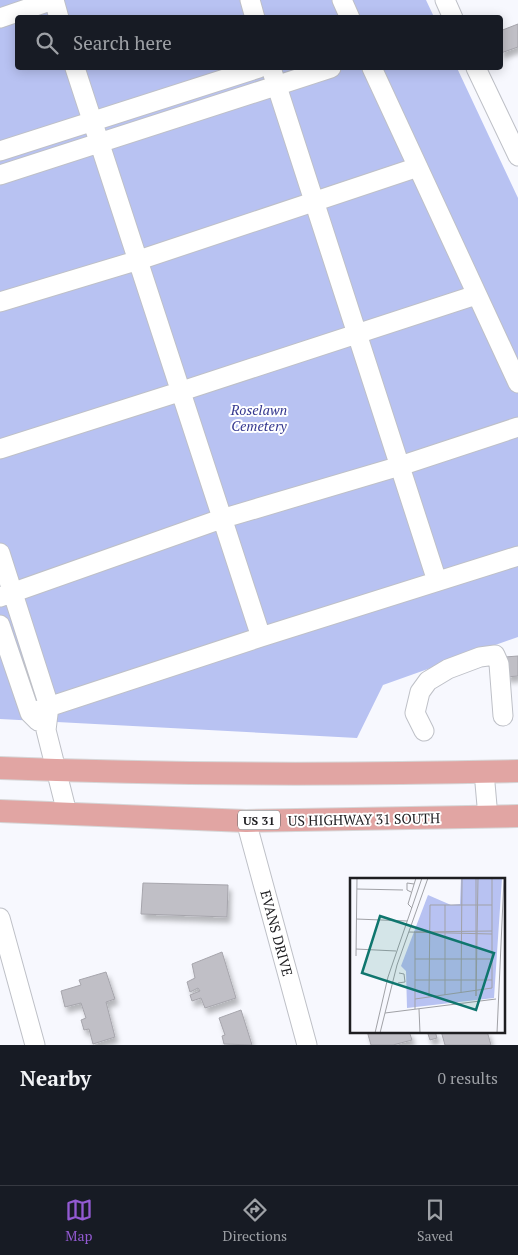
<!DOCTYPE html>
<style>
body{margin:0;font-family:"PT Serif",serif;background:#20242c;color:#f1f3f6}
.list{margin:0;padding:0;list-style:none}
h2{display:flex;justify-content:space-between;align-items:center;height:65px;margin:0;padding:0 20px;font-size:21px}
h2 small{font-size:16px;font-weight:400;color:#9ea1a6}
.icon{flex:none;width:28px;height:28px;fill:none;stroke:currentColor;stroke-width:2;stroke-linecap:round;stroke-linejoin:round}
.map{position:relative;flex:none;width:518px;height:1045px;overflow:hidden}
.search{position:absolute;background:#171b24;box-shadow:0 2px 12px #0003;left:15px;right:15px;top:15px;height:55px;display:flex;align-items:center;gap:12px;box-sizing:border-box;padding:0 18px;border-radius:5px;color:#9ea1a6;font-size:19px}
.sheet{height:140px;background:#171b24}
nav{display:flex;justify-content:space-around;align-items:center;box-sizing:border-box;height:70px;border-top:1px solid #363941;background:#171b24;font-size:14px;color:#9ea1a6}
nav a{display:grid;justify-items:center;gap:2px}
nav .on{color:#935ad2}
.map>svg:first-child{display:block}
.green{fill:#b8c2f2}
.building{fill:#c0bfc6;stroke:#a6a5ac;filter:url(#shadow)}
.lines{fill:none;stroke-linecap:round;stroke-linejoin:round}
.minor-casing{stroke:#bec0c7;stroke-width:21}
.major-casing{stroke:#d6d6d7;stroke-width:24}
.minor{stroke:#fff;stroke-width:19}
.major{stroke:#e1a5a3;stroke-width:22}
.labels{text-anchor:middle;dominant-baseline:central;stroke-width:4;stroke-linejoin:round;paint-order:stroke}
.shield{fill:#fff;stroke:#626264;stroke-width:1}
.shield-label{font-size:12px;font-weight:bold;fill:#1e1e21}
.park-label{font-size:14px;font-style:italic;fill:#35388f;stroke:#fff}
.street-label{font-size:14px;fill:#1e1e21;stroke:#fff}
.inset-road{fill:none;stroke:#a0a1a6;stroke-width:1}
.view{fill:#0f766e;fill-opacity:0.15;stroke:#0f766e;stroke-width:2.5}
.inset-edge{fill:none;stroke:#1e1e21;stroke-width:2.5}
</style>
<div class="map">
<svg width="518" height="1045" viewBox="0 0 518 1045">
<defs>
<filter id="shadow"><feDropShadow dx="3" dy="5.5" stdDeviation="2.5" flood-color="#0004"/></filter>
</defs>
<rect width="100%" height="100%" fill="#f7f8fe"/>
<path class="green" d="M0,0h426l8,17 -416,1v50h439l61,130v439l-135,48 -26,53 -357,-19z"/>
<path class="building" d="M518,24v23l-17,6 -1,-22z
M518,656v20l-12,1 -1,-20z
M143,883l85,2 -1,32 -86,-3z
M222,952l14,46 -31,10 -4,-10 -9,3 -2,-6 10,-4 -2,-3 -8,4 -3,-10 8,-4 -3,-14z
M106,972l9,27 -9,3 9,35 -22,7 -4,-15 -5,1 -3,-10 5,-2 -5,-15 -16,4 -4,-16 20,-6 -2,-5z
M241,1010l11,35 -28,-1 -2,-8 3,-1 -6,-17z
M367,1031h42l3,9 -19,5h-22z
M427,1031h8l2,7 -7,2z
M441,1031h46l4,14h-46z"/>
<g class="lines">
<g class="minor-casing">
<path id="minor" d="M54,0l5,18
M250,0l5,18
M342,0l8,18
M445,0l8,18
M0,18l53,-18
M75,68l186,569
M271,68l166,513
M372,68l146,315
M476,68l42,88
M0,151l259,-83
M0,175l331,-107
M0,302l139,-42 279,-93
M0,449l182,-58 294,-96
M0,553l49,153 -3,24 21,83
M0,597l221,-78 179,-53 118,-39
M0,625l30,88 8,8
M30,713l231,-76 257,-81
M424,731l-9,-18 5,-21 8,-11 20,-12 32,-12 15,-2 4,9 4,52
M484,772l4,45
M246,821l61,224
M0,918l35,127"/>
</g>
<g class="major-casing">
<path id="major" d="M0,768c172,7 346,7 518,3
M0,811l246,10 272,-5"/>
</g>
<use href="#minor" class="minor"/>
<use href="#major" class="major"/>
</g>
<g class="labels">
<rect class="shield" x="238" y="810.5" width="42" height="19" rx="4"/>
<g class="shield-label">
<text x="259" y="820">US 31</text>
</g>
<g class="park-label">
<text x="259" y="409">Roselawn<tspan x="259" dy="16">Cemetery</tspan></text>
</g>
<g class="street-label">
<text transform="translate(364 819) rotate(-1)">US HIGHWAY 31 SOUTH</text>
<text transform="translate(277 933) rotate(75)">EVANS DRIVE</text>
</g>
</g>
<g transform="translate(350 878)">
<rect width="155" height="155" fill="#f7f8fe"/>
<path d="M111,0h41l-8,120 -87,10 -1,-37 -5,-5 27,-71 23,10 9,-1z" fill="#b8c2f2"/>
<path class="inset-road" d="M126,0v118l2,-118M7,11l46,1M61,14l-4,-2v-7l7,1M62,30l-4,-4 8,-26M6,41l51,2M59,54l83,2M64,54l78,-1M6,71l40,2M6,78l1,-78M65,81h77M65,102h77M48,105l7,-1 -1,-8 -5,-1M111,115l1,-115M95,117v-90M79,119l1,-92h62M65,121l77,-11v-110M65,131v-77M69,131l1,24M35,135l111,-14M25,155l13,-56 34,-99M30,155l17,-68 31,-87M147,155l7,-155"/>
<path class="view" d="M30,38l114,37 -18,57 -114,-37z"/>
<rect width="155" height="155" class="inset-edge"/>
</g>
</svg>
<div class="search"><svg class="icon" aria-label="search" viewBox="0 0 24 24"><circle cx="10" cy="10" r="6"/><path d="M15 15l6 6"/></svg>Search here</div>
</div>
<section class="sheet">
<h2>Nearby<small>0 results</small></h2>
<ul class="list">
</ul>
</section>
<nav>
<a class="on"><svg class="icon" aria-label="map" viewBox="0 0 24 24"><path d="M3 6l6-2 6 2 6-2v14l-6 2-6-2-6 2zM9 4v14M15 6v14"/></svg>Map</a>
<a><svg class="icon" aria-label="directions" viewBox="0 0 24 24"><path d="M12 3l9 9-9 9-9-9zM9 14v-3h6M13 9l2 2-2 2"/></svg>Directions</a>
<a><svg class="icon" aria-label="saved" viewBox="0 0 24 24"><path d="M7 4h10v16l-5-4-5 4z"/></svg>Saved</a>
</nav>
